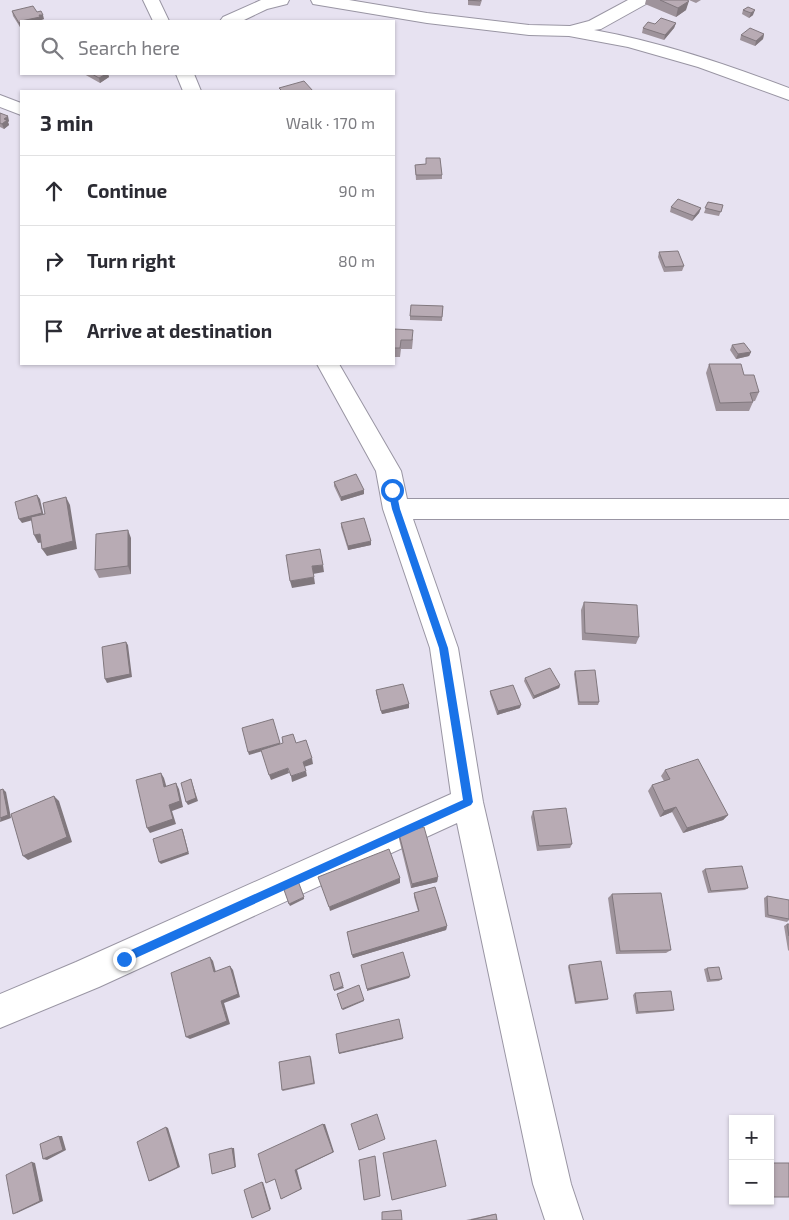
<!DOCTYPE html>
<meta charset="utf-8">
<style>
body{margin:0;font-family:"Exo 2",sans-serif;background:#f7f7f7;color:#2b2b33}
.controls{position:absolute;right:15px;bottom:15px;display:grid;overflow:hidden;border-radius:0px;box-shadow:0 1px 4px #0004}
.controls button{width:45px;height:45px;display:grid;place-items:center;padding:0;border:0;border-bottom:1px solid #e1e1e2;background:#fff;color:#2b2b33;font:25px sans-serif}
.stop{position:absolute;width:15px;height:15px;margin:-11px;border:4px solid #1a73e8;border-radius:50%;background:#fff}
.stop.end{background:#1a73e8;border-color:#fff;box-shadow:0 1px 5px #0008}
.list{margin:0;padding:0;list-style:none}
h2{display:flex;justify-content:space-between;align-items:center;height:65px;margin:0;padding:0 20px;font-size:21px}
h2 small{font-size:16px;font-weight:400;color:#7c7c81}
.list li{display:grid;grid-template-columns:32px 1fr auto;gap:15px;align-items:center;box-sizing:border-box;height:70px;padding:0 20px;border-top:1px solid #e1e1e2}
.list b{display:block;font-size:19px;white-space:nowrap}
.list em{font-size:16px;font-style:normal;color:#7c7c81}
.icon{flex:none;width:28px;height:28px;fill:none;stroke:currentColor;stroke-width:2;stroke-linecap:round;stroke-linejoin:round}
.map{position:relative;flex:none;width:789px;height:1220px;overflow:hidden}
.search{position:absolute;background:#fff;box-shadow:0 1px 4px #0004;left:20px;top:20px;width:375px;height:55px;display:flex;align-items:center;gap:12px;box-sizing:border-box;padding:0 18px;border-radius:0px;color:#7c7c81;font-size:19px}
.panel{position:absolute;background:#fff;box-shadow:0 1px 4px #0004;left:20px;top:90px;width:375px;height:275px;border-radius:0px}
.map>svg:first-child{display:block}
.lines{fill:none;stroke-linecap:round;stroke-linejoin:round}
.street-casing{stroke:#9995a3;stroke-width:2}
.street{fill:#fff;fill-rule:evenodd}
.wall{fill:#9e939b}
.shaded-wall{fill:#81787e}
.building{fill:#b8abb4;stroke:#81787e}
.route{fill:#1a73e8}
</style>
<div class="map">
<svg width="789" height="1220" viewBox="0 0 789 1220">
<rect width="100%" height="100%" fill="#e7e2f1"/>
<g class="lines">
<g class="street-casing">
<path id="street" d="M143,0h16l10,21h-16z
M261,0h28l-2,4 -20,5 -25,12h-22l3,-4z
M311,0h38l78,13 102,12 41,1 19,-5 39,-21h20l-2,4 -45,25 -7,1c67,12 131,34 195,58v12l-91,-33 -70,-20 -59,-11 -40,-1 -102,-12 -114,-19z
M176,74h18l7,17h-18z
M0,95l21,8v12l-21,-8z
M317,364h22l62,107 6,28h382v20h-376l45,129 25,154 88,382 12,36h-38l-12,-36 -76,-361 -358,164 -99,41v-34l76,-32 375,-168 -21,-146 -47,-139 -7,-38z"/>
</g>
<use href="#street" class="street"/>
</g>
<path class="wall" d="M468,0h14l-2,6 -12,-1z
M646,0h41l-1,10 -10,7 -31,-13z
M689,0h12l-5,3z
M748,7l5,8 -4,3 -7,-4 1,-4z
M12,11l25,1 7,7 -24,8 -7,-11z
M676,23l-2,5 -10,12 -22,-7 1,-5 12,-4z
M764,34l-1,5 -8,7 -15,-6 1,-5z
M84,74h24l1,3 -9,6z
M0,113l9,8 -1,1 1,3 -5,4 -4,-2z
M426,158l16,17v4l-26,1 -1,-15 11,-1z
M708,202l15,3 -4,11 -15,-3z
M671,207l30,1 -2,5 -7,8 -22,-9z
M659,252l25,14 -2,5 -18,1 -6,-15z
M443,306l-1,15 -32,-1v-4z
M394,329l19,10 -1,10h-11l-1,8h-6z
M732,345l19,7 -2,4 -13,3 -6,-9z
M709,364l35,11 15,17 -4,9h-3l1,1 -4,9h-33l-10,-38z
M334,482l30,12 -23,7 -7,-15z
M341,523l30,22 -23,5 -7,-23z
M131,538v36l-32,4 -4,-8z
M584,602l55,35 -3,7 -54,-4 -1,-30z
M575,671l24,31 -1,3h-20l-4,-31z
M525,678l35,7 -1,3 -26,11 -9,-18z
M376,690l33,14v4l-27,6 -6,-21z
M490,691l30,17 -23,7 -7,-21z
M665,770l63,45 -5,5 -40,13 -11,-21 -12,5 -12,-26 4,-6 12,-4 -3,-5z
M533,811l39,33 -2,4 -33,3 -6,-34z
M399,834l39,43 -1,5 -26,6 -12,-49z
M705,869l43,19 -3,2 -37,3 -6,-22z
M414,893l33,33 -1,4 -93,28 -6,-26 71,-21 -4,-14z
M612,894l59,56 -5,3 -50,1 -8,-56z
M767,896l22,23v1l-2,2 -22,-5 -1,-19z
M787,924h2v27l-1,-1 -4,-24z
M569,965l39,34 -1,1 -32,4 -7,-37z
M707,968l15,11 -3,2 -12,1 -3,-13z
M635,993l39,17 -2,1 -36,3 -3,-19z
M311,1057l4,27 -32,7 -1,-1z
M494,1214h2l1,6h-31z"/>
<path class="shaded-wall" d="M689,1l-3,9 -10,7 2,-9z
M755,10l-2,5 -4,3 2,-5z
M39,15h4l1,4 -3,1v1h-17z
M21,22v5h-1l-1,-4z
M676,23l-2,5 -10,12 1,-5z
M764,34l-1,5 -8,7 1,-5z
M106,74h2l1,3 -9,6 -1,-5z
M8,116l1,5 -1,1 1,3 -5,4 -2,-5 2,-5z
M701,208l-2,5 -7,8 2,-5z
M751,352l-2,4 -13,3 2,-5z
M364,490v4l-23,7v-4z
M37,495l3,4 4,18 -22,6 -3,-4z
M66,497l4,8 7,44 -30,7 -5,-7z
M128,530l3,8v36l-3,-8z
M40,534l5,8 -7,1 -4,-8z
M371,541v4l-23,5v-4z
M323,565l1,7 -11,2 -1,-8z
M314,577l1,7 -23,4 -2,-7z
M126,642l2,3 4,32 -25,6 -2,-4z
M560,685l-1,3 -26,11 1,-3z
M409,704v4l-27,6 -1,-3z
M521,705l-1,3 -23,7 1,-4z
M280,743v3l-31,9 -1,-3z
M312,758l1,6 -9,3 -1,-5z
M288,768l1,5 -18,7 -2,-5z
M306,771l1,5 -15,6 -1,-6z
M161,773l3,5 4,14 -4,-5z
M191,779l7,22 -10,4 -2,-3z
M176,783l3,6 4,18 -11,4 4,13 -26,9 -3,-5 22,-23z
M3,789l3,3 5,26 -11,4z
M54,796l5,5 13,41 -44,18 -5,-4z
M676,807l-4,5 -12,5 4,-6z
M728,815l-5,5 -40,13 4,-5z
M182,829l1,2 6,23 -28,10 -2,-2z
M438,877l-1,5 -26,6 1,-4z
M400,878v5l-70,28 -1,-4z
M304,897v2l-14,7 -1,-2z
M447,926l-1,4 -93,28 -1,-3z
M210,957l3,4 4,15 -3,-4z
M230,966l3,4 7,27 -16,6 6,21 -40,15 -4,-2 35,-36z
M410,976l-1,2 -42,13v-2z
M343,986l1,2 -10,3v-1z
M364,1000v1l-21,9 -1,-1z
M403,1038v1l-64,15v-1z
M323,1124h2l9,28 -37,18 5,19 -21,10 14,-29z
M166,1127l2,1 12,39 -29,14h-2z
M59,1136h3l4,14 -19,10 -4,-1z
M232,1148h2l2,19 -24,7z
M32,1162l3,1 8,38 -26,12 -4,1z
M262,1182h1l8,27 -19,9z"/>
<path class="building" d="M468,0h13l-1,1z
M660,0h27l2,1 -11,7z
M33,6l4,6 4,-1 2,4h-4l1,2 -19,4v1l-2,1 -7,-12z
M748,7l7,3 -4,3 -8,-3z
M661,18l15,5 -11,12 -22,-7 5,-6 7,2z
M750,28l14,6 -8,7 -15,-6z
M92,74h14l-7,4z
M304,81l9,10h-31l-3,-3z
M0,113l8,3 -4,3 3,1 -5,4 -2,-1z
M426,158h14l2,17h-26l-1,-10 11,-1z
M678,199l23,9 -7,8 -23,-9z
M708,202l15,3 -2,7 -16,-4z
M678,251l6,15 -19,1 -6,-15z
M411,305l32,1 -1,11 -32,-1z
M394,329l19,1 -1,10h-11l-1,8h-6z
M744,343l7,9 -13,2 -6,-9z
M709,364h32l3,11h10l5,17 -9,1 3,9 -33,1z
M356,474l8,16 -23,7 -7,-15z
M37,495l5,18 -23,6 -4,-17z
M66,497l7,44 -31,8 -2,-15 -6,1 -3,-18 14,-3 -2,-11z
M364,518l7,23 -23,5 -7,-23z
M128,530v36l-33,4 1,-36z
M320,549l3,16 -11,1 2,11 -24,4 -4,-26z
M584,602l53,3 2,32 -54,-4z
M126,642l4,32 -25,5 -3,-32z
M550,668l10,17 -26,11 -9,-18z
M595,670l4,32h-20l-4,-31z
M403,684l6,20 -28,7 -5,-21z
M513,685l8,20 -23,6 -8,-20z
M273,719l7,24 -32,9 -6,-24z
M293,734l3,9 10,-3 6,18 -9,4 3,9 -15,5 -3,-8 -19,7 -8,-25 22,-7 -1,-6z
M698,759l30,56 -41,13 -11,-21 -12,4 -12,-26 18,-6 -5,-9z
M161,773l3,14 12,-4 4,18 -11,4 4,14 -26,9 -11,-48z
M191,779l5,19 -10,4 -5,-19z
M3,789l5,26 -8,3v-28z
M54,796l13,41 -44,19 -12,-42z
M566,808l6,36 -33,2 -6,-35z
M424,827l14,50 -26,7 -13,-50z
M182,829l6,23 -29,10 -6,-23z
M389,849l11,29 -71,29 -11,-30z
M742,866l6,22 -37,3 -6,-22z
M298,881l6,16 -15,7 -6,-17z
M435,887l12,39 -95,29 -5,-23 72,-21 -5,-18z
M661,893l10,57 -51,1 -8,-57z
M767,896l22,4v19l-21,-4z
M787,924h2v12z
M403,952l7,24 -43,13 -6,-24z
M210,957l4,15 16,-6 8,28 -17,7 6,20 -41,16 -15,-64z
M601,961l7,38 -32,3 -7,-37z
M719,967l3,12 -12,1 -3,-12z
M339,972l4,14 -9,4 -4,-15z
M359,985l5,15 -22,9 -5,-15z
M671,991l3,19 -36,2 -3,-19z
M399,1019l4,19 -64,15 -3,-19z
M310,1056l4,27 -32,7 -3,-28z
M377,1114l8,25 -26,11 -8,-26z
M323,1124l10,28 -38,18 6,19 -20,10 -6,-20 -9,4 -8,-29z
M166,1127l12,40 -29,14 -12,-39z
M59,1136l4,14 -20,9 -3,-15z
M436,1140l10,46 -54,14 -9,-47z
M232,1148l3,19 -23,7 -3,-20z
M375,1156l5,40 -16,4 -5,-40z
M32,1162l8,39 -27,13 -7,-39z
M770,1163h19v34h-19z
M262,1182l8,28 -18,8 -8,-28z
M401,1210l1,10h-20v-8z
M496,1214l1,6h-26z"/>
<path class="route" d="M392,487l4,3 4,19 48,139 25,154 -2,3 -344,157h-7v-7l343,-155 -24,-152 -47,-139 -4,-19z"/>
</svg>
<div class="controls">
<button>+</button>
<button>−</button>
</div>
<div class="stop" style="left:392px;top:490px"></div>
<div class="stop end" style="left:124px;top:959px"></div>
<div class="search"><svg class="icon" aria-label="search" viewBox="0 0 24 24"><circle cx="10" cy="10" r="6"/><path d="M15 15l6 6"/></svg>Search here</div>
<section class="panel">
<h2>3 min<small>Walk · 170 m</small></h2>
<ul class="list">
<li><svg class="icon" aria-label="ahead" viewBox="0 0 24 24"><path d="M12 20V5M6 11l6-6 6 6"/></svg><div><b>Continue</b></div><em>90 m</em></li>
<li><svg class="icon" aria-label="right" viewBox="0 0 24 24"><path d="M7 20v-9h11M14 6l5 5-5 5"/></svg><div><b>Turn right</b></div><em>80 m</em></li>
<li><svg class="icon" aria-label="arrive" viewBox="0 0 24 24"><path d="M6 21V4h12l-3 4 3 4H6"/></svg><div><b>Arrive at destination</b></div></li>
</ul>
</section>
</div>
